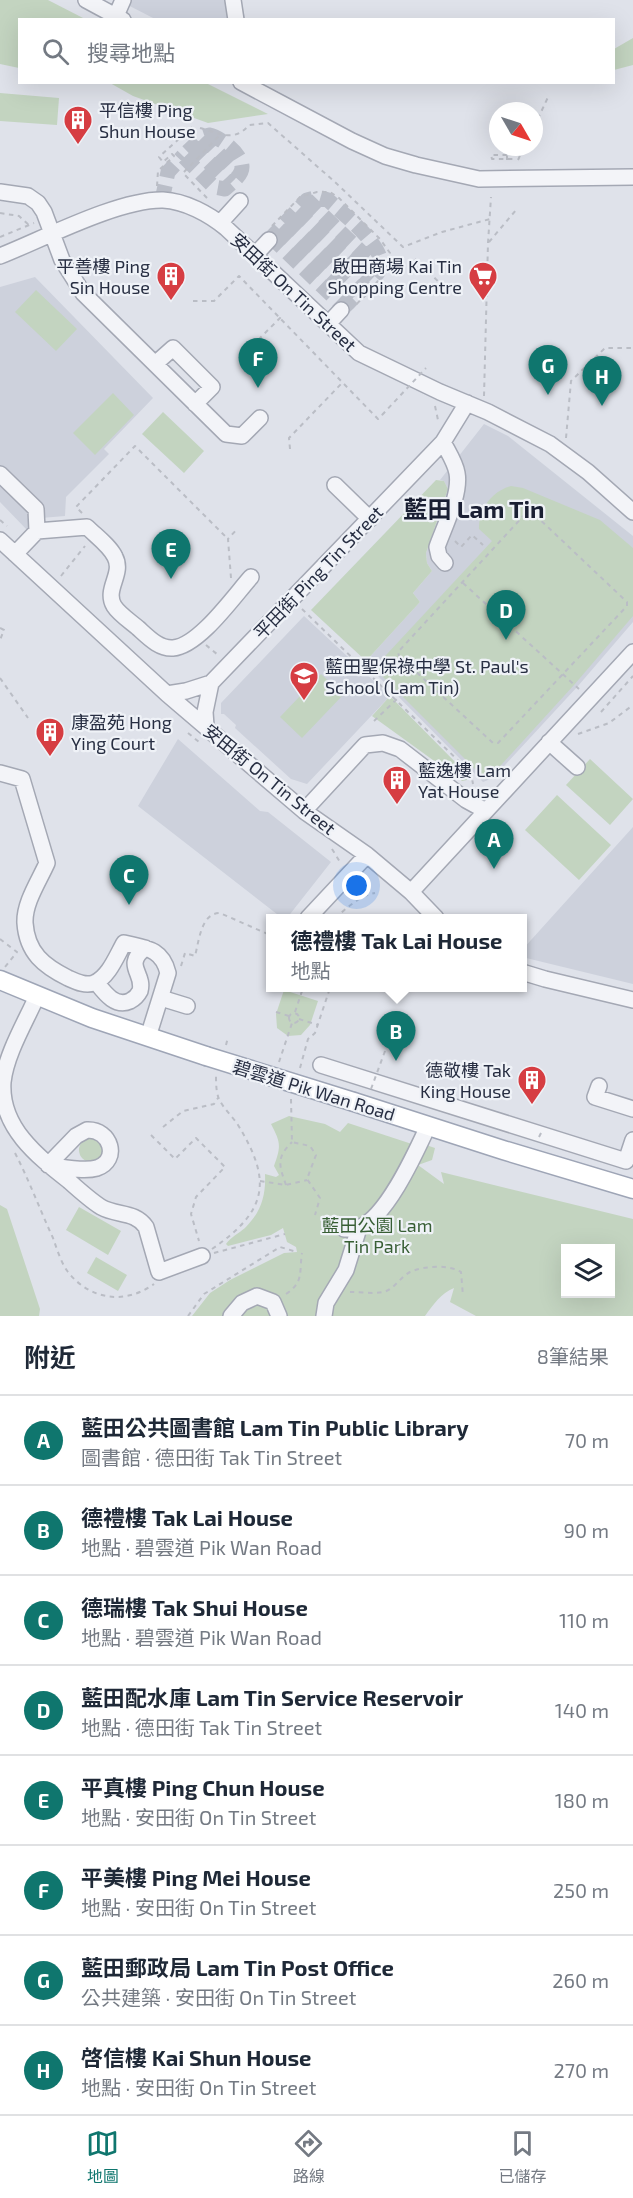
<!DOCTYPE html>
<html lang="zh-TW">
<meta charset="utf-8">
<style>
body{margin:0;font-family:"Exo 2","Noto Sans TC",sans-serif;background:#f2f2f3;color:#1f2937}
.controls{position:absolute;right:18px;bottom:18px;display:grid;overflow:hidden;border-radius:0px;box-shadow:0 6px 24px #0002}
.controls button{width:54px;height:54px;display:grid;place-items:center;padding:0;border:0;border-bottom:2px solid #e0e1e3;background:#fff;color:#1f2937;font:30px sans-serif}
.compass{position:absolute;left:489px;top:102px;width:54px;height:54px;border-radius:50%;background:#fff;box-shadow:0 6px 24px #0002;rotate:129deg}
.you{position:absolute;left:357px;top:886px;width:21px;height:21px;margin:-15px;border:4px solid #fff;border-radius:50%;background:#1a73e8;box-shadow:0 0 0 9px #1a73e833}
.badge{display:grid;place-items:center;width:39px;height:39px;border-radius:50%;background:#0f766e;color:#fff;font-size:20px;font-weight:700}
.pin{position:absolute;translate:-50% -50px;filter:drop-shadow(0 2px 3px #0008)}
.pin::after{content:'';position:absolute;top:32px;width:21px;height:18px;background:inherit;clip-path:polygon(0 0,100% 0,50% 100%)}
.popup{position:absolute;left:266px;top:914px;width:261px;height:78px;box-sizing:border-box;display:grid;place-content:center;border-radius:0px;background:#fff;filter:drop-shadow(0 2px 4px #0005);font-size:20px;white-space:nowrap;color:#747a83}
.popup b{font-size:22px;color:#1f2937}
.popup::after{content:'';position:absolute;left:50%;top:100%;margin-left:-12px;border:12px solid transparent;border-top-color:#fff}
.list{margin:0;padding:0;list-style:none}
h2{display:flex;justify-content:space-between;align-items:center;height:78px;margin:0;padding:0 24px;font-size:26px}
h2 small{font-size:20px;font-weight:400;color:#747a83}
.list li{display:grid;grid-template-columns:39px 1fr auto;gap:18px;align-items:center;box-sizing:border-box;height:90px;padding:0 24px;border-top:2px solid #e0e1e3}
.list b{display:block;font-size:22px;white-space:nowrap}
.list p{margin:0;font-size:20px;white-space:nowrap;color:#747a83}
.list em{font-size:20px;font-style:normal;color:#747a83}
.icon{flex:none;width:33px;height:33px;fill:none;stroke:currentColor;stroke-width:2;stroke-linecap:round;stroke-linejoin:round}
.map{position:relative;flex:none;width:633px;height:1316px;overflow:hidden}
.search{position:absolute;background:#fff;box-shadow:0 6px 24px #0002;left:18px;right:18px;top:18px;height:66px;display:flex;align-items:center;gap:15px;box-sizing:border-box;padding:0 21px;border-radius:0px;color:#747a83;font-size:22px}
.sheet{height:798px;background:#fff}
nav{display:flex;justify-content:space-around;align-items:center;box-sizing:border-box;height:84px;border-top:2px solid #e0e1e3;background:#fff;font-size:16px;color:#747a83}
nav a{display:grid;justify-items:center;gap:3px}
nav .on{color:#0f766e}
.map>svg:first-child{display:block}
.built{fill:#cdd1dc}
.green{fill:#c3d4c0;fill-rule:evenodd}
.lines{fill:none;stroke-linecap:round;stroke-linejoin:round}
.minor-tunnel{stroke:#babec8;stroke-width:15;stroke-dasharray:15 8;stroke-linecap:butt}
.minor-casing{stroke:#a4a8b4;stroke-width:18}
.major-casing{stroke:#9ea5b6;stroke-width:21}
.path{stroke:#babdc5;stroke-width:2;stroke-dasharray:4.5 4.5;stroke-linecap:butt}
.minor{stroke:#f3f4f8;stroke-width:15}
.major{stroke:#fff;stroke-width:18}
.major-bridge-casing{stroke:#9ea5b6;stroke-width:21;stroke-linecap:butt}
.path-bridge{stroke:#babdc5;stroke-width:2;stroke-dasharray:4.5 4.5;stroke-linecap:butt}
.major-bridge{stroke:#fff;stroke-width:18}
.labels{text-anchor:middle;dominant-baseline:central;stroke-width:4.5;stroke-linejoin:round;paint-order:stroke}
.poi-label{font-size:18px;fill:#272e42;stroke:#eff2f7;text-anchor:start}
.street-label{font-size:18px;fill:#272e42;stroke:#eff2f7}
.park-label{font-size:18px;fill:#375e34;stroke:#eff2f7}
.district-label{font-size:24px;font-weight:bold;fill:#1a1f33;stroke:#eff2f7}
</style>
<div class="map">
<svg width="633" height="1316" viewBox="0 0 633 1316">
<rect width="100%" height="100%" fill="#dfe2ea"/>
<path class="built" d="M118,0h123l4,18 -90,1z
M35,277l118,121 -49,51 5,5 -43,43 -1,19 -24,2 -13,13 -28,-29v-215z
M484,424l24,12 125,100v86l-55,64 -85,92 -10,4 -113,-114 -4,-7 54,-59 -7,-9 19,-22 -5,-8 -1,-10 22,-64 -4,-8 -4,-1z
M304,616l86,80 -83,88 -16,-5 -56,-51 1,-3 -12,-11h-3v-11z
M178,739l82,72 8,1 63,50 -44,56h-5l-144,-112z
M633,827v157l-111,-27v-7z"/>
<path class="green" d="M0,0h48l37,19 -65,1 -1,48 -19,-4z
M633,38v27l-19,5v-21z
M110,83h96l62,31 -60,9 -75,-27z
M0,93l59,5 -2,27 -57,-4z
M36,290l41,39 -21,22 -41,-39z
M113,393l21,22 -39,40 -22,-22z
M163,412l41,39 -20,22 -42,-39z
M436,480l8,1 4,8 -22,64 1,10 5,8 -19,22 7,9 -54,59 -55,-51z
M511,486l12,2 77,32 33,28v68l-59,69 -82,90 -8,3 -110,-110 118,-127 -13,-12c-1,-19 13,-38 32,-43z
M321,674l22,21 -41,43 -22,-21z
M390,696l77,78v6l-5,1 -90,-65z
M590,759l43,40 -23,26 -44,-40z
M557,795l54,50 -32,35 -54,-50z
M284,990l34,11 -8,24 -9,10 -13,1 -11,-8 -1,-14z
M289,1116l36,8 15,8 8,-9 73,24 2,-3 12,4 -3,12 -14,5 26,19 -3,-12 192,47v97h-157l-26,-14 4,-14c-13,5 -21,17 -29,28h-233l18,-23 20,-13 54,-27 13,-1 -1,-5 -9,-5 -4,-14 -12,7 -43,11 -2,-2c5,-7 13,-11 19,-16 16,-16 21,-32 20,-54l11,3 3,-2 -5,-9c7,-20 7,-23 -3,-42zM566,1248h44v46h-44z
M79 1150a12 12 0 1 1 24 0a12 12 0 1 1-24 0Z
M0,1205l7,4 33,100 -1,7h-39z
M79,1207l42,24 -13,24 -42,-25z
M96,1257l31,18 -9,16 -31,-18z"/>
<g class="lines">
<path class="minor-tunnel" d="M209,135c11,2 33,19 33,32 0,9 -11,16 -17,22l-11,-2 -31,-31 20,-19z
M203,137l36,38
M193,146l37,38
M162,200l6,-28 15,-16
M307,200l73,70
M297,211l73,70
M287,221l73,70
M279,229l73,70
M271,237l73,70
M269,240l38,-40 11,-3 10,3c14,13 60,48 52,69 -3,8 -31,33 -39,41"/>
<g class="minor-casing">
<path id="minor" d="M86,0l37,20
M233,0l3,20
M116,16l7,-16
M241,82l111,59 33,15 31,9 63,14 154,-2
M0,192l28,4 10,7 6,9 18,48 21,33 143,141 16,2 18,-18
M220,223l20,-22
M255,255l14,-15
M0,256c43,-17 119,-57 163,-56 22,1 46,14 63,28l133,125 81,39 48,20 62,32 38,28 45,40
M328,324l13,-14
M155,364l18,-16 39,39 -17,17
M443,442c5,10 12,20 14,31 4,21 -13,54 -20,74l2,9 6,7
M0,474l36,35 1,22
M335,485l35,34
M0,540l167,154 137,117 63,44 44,37 25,26
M15,554l22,-23 50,-4c9,9 23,19 28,30 9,17 -11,32 -1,49 5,8 17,16 24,22 10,9 21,21 35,20 26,-2 61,-52 78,-71
M167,694l19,-3 25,-8 232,-241 24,-39
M206,726l-1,-14 6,-29
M549,742l28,25
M0,773l22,6 25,84c-8,18 -23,40 -22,60 2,30 19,43 43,55 9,4 17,8 26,5 15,-6 23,-28 30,-40 21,5 38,5 44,30l-20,64
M304,811l61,-66 18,-2 17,6 66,51 20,11
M411,892l222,-240
M308,918l59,-63
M522,972l23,7 88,21
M96,982c8,10 19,26 34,19 4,-2 8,-6 10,-10 5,-18 -17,-25 5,-43
M37,996c-11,25 -31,58 -34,86 -3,45 34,74 66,99 10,9 21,19 32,26 16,9 34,4 45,20l13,45 43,-16
M161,998l26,8
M321,1065l305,96 7,-21
M599,1086l-4,11 38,12
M87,1130c24,-1 33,30 10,38 -14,4 -34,-1 -49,-3l28,-29z
M344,1229c4,0 11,1 14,-1 28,-9 58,-76 70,-102
M231,1316l11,-13 15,-7 16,6 6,14
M324,1316l2,-13 20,-33 13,-42"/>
</g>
<g class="major-casing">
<path id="major" d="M0,980l92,38 114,38
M354,1102l149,48 130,39"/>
</g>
<path class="path" d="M534,127l15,-32
M200,128c19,5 34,15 49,-3l19,-2 68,60 67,64 39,-15 48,-13
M515,149l2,-2
M507,160v-5
M518,160l6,-13
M157,186l1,-15 16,-15 -2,-2 -9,8 -4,-5 33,-30
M207,198l-24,-25 37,-38
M0,213l19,3 10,9
M272,226l28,-29 17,-5h13l9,6 41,41 10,14 -1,16 -35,38
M0,237l34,-14
M489,242l27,-32
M415,259l31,30
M193,301h21l25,-25 139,143 4,-4
M258,365l-3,-22 26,-26
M484,396l4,-153 3,-46
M435,406l3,14
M566,438l5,-57 34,-33h28
M290,449l-1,-11 53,-55
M527,512l6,1 94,89v4l-129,137h-5l-94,-87 -1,-4z
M82,513l-6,-6 59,-61 93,93
M0,520l7,6
M455,541l6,6 11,-12 11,10
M61,576l24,-30
M231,578l-3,-39 10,-11
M463,583l116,106
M302,609l169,164 2,11
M0,628l4,2 -4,10
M206,645l12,10
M366,669l11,-12 2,2
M0,678l28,40
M601,712l32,-36
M374,721l23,-22
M188,733l11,9
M578,734l31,-11 24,-18
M332,849l8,13
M335,918c12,-10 24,-22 40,-25
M456,918h1
M0,939l17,13 -12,15
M181,966l4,-13 10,3c4,-15 6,-43 25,-43l50,22
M276,1012l13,4
M295,1012l8,-24
M289 1018a5 5 0 1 1 10 0a5 5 0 1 1-10 0Z
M299,1019l19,6
M226,1045l2,-8
M279,1062l13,-39
M300,1068l8,-29 7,-6 15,-45
M528,1089l9,-22
M291,1099l1,43 18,4 6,9 -9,24 13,19 -5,17
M163,1127l20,-16 31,-7 4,-6
M151,1135l24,24 21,-21 29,29 -29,30 -5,17 8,27
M15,1153c14,27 25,57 38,85 4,11 8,25 15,34 22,28 57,33 86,12
M260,1181l26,4 21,-5
M286,1185c-7,-20 -10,-27 6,-43
M212,1249c55,-38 61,-67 26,-124 -6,-9 -15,-17 -19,-26 -3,-7 -3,-17 -3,-23
M214,1253l71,-19
M350,1292c10,0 23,2 33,0 11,-2 17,-15 27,-20 14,-6 38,-8 51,0l2,24
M286,1294c18,-12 13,-21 16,-41
M188,1316l16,-22 76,-47 17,5"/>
<use href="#minor" class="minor"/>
<use href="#major" class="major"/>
<g class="major-bridge-casing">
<path id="major-bridge" d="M206,1056l148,46"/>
</g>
<path class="path-bridge" d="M507,155h-16l1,4h24
M382,415l44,-47
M371,1089l24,-65
M539,1137l4,-8"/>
<use href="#major-bridge" class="major-bridge"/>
</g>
<defs>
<g id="building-pin" transform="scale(1.5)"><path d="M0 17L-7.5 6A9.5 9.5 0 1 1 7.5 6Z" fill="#d63d42" stroke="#eff2f7"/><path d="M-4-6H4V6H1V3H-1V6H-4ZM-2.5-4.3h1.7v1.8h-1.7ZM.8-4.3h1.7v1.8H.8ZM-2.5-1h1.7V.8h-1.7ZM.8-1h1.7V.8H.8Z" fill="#fff"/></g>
<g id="supermarket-pin" transform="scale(1.5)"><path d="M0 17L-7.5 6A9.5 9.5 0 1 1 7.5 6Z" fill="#d63d42" stroke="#eff2f7"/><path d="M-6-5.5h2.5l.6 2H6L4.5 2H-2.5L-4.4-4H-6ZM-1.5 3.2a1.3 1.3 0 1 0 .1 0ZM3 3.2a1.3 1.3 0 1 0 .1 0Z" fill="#fff"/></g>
<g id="school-pin" transform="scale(1.5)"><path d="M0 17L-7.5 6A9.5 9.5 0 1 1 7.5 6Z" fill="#d63d42" stroke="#eff2f7"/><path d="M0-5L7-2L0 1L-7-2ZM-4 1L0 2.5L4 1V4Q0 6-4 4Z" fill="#fff"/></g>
</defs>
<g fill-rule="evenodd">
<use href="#building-pin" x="78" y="120"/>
<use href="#building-pin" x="171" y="276"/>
<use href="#supermarket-pin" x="483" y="276"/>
<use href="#school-pin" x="304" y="676"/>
<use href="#building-pin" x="50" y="732"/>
<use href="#building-pin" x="397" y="780"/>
<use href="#building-pin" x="532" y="1080"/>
</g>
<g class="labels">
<g class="poi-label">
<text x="99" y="110">平信樓 Ping<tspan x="99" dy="21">Shun House</tspan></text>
<text x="150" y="266" text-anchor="end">平善樓 Ping<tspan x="150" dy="21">Sin House</tspan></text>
<text x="462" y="266" text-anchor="end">啟田商場 Kai Tin<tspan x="462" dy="21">Shopping Centre</tspan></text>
<text x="325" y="666">藍田聖保祿中學 St. Paul's<tspan x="325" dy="21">School (Lam Tin)</tspan></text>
<text x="71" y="722">康盈苑 Hong<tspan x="71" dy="21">Ying Court</tspan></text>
<text x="418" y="770">藍逸樓 Lam<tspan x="418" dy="21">Yat House</tspan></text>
<text x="511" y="1070" text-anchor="end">德敬樓 Tak<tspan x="511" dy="21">King House</tspan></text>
</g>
<g class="street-label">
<text transform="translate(294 292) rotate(43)">安田街 On Tin Street</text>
<text transform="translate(318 572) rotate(-46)">平田街 Ping Tin Street</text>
<text transform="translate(270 779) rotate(39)">安田街 On Tin Street</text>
<text transform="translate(314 1090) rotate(17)">碧雲道 Pik Wan Road</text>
</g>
<g class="park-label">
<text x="377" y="1225">藍田公園 Lam<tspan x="377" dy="21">Tin Park</tspan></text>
</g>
<g class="district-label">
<text x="474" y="508">藍田 Lam Tin</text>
</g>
</g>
</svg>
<div class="controls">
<button><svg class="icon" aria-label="layers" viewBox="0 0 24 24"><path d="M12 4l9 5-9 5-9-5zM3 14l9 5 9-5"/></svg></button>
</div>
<svg class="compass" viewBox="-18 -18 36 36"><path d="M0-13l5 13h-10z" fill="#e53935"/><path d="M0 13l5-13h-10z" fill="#747a83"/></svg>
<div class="you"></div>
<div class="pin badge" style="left:494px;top:869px">A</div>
<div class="pin badge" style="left:396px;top:1061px">B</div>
<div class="popup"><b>德禮樓 Tak Lai House</b>地點</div>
<div class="pin badge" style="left:129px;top:905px">C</div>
<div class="pin badge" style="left:506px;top:640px">D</div>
<div class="pin badge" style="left:171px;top:579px">E</div>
<div class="pin badge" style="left:258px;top:388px">F</div>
<div class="pin badge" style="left:548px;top:395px">G</div>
<div class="pin badge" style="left:602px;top:406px">H</div>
<div class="search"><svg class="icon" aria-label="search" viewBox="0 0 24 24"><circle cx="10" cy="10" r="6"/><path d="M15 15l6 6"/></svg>搜尋地點</div>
</div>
<section class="sheet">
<h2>附近<small>8筆結果</small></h2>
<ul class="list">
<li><span class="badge">A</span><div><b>藍田公共圖書館 Lam Tin Public Library</b><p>圖書館 · 德田街 Tak Tin Street</p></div><em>70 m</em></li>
<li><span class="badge">B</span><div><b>德禮樓 Tak Lai House</b><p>地點 · 碧雲道 Pik Wan Road</p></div><em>90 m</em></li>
<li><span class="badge">C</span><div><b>德瑞樓 Tak Shui House</b><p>地點 · 碧雲道 Pik Wan Road</p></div><em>110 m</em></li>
<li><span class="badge">D</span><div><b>藍田配水庫 Lam Tin Service Reservoir</b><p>地點 · 德田街 Tak Tin Street</p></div><em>140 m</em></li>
<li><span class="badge">E</span><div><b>平真樓 Ping Chun House</b><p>地點 · 安田街 On Tin Street</p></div><em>180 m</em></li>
<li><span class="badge">F</span><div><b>平美樓 Ping Mei House</b><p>地點 · 安田街 On Tin Street</p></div><em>250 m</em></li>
<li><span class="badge">G</span><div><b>藍田郵政局 Lam Tin Post Office</b><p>公共建築 · 安田街 On Tin Street</p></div><em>260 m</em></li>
<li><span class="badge">H</span><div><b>啓信樓 Kai Shun House</b><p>地點 · 安田街 On Tin Street</p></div><em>270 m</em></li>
</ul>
</section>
<nav>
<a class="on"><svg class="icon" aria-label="map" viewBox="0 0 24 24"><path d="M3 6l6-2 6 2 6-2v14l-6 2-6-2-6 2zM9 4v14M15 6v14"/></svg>地圖</a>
<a><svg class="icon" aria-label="directions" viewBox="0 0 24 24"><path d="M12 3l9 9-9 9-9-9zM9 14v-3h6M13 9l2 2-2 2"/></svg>路線</a>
<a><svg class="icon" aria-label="saved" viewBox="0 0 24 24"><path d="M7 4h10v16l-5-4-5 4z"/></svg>已儲存</a>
</nav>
